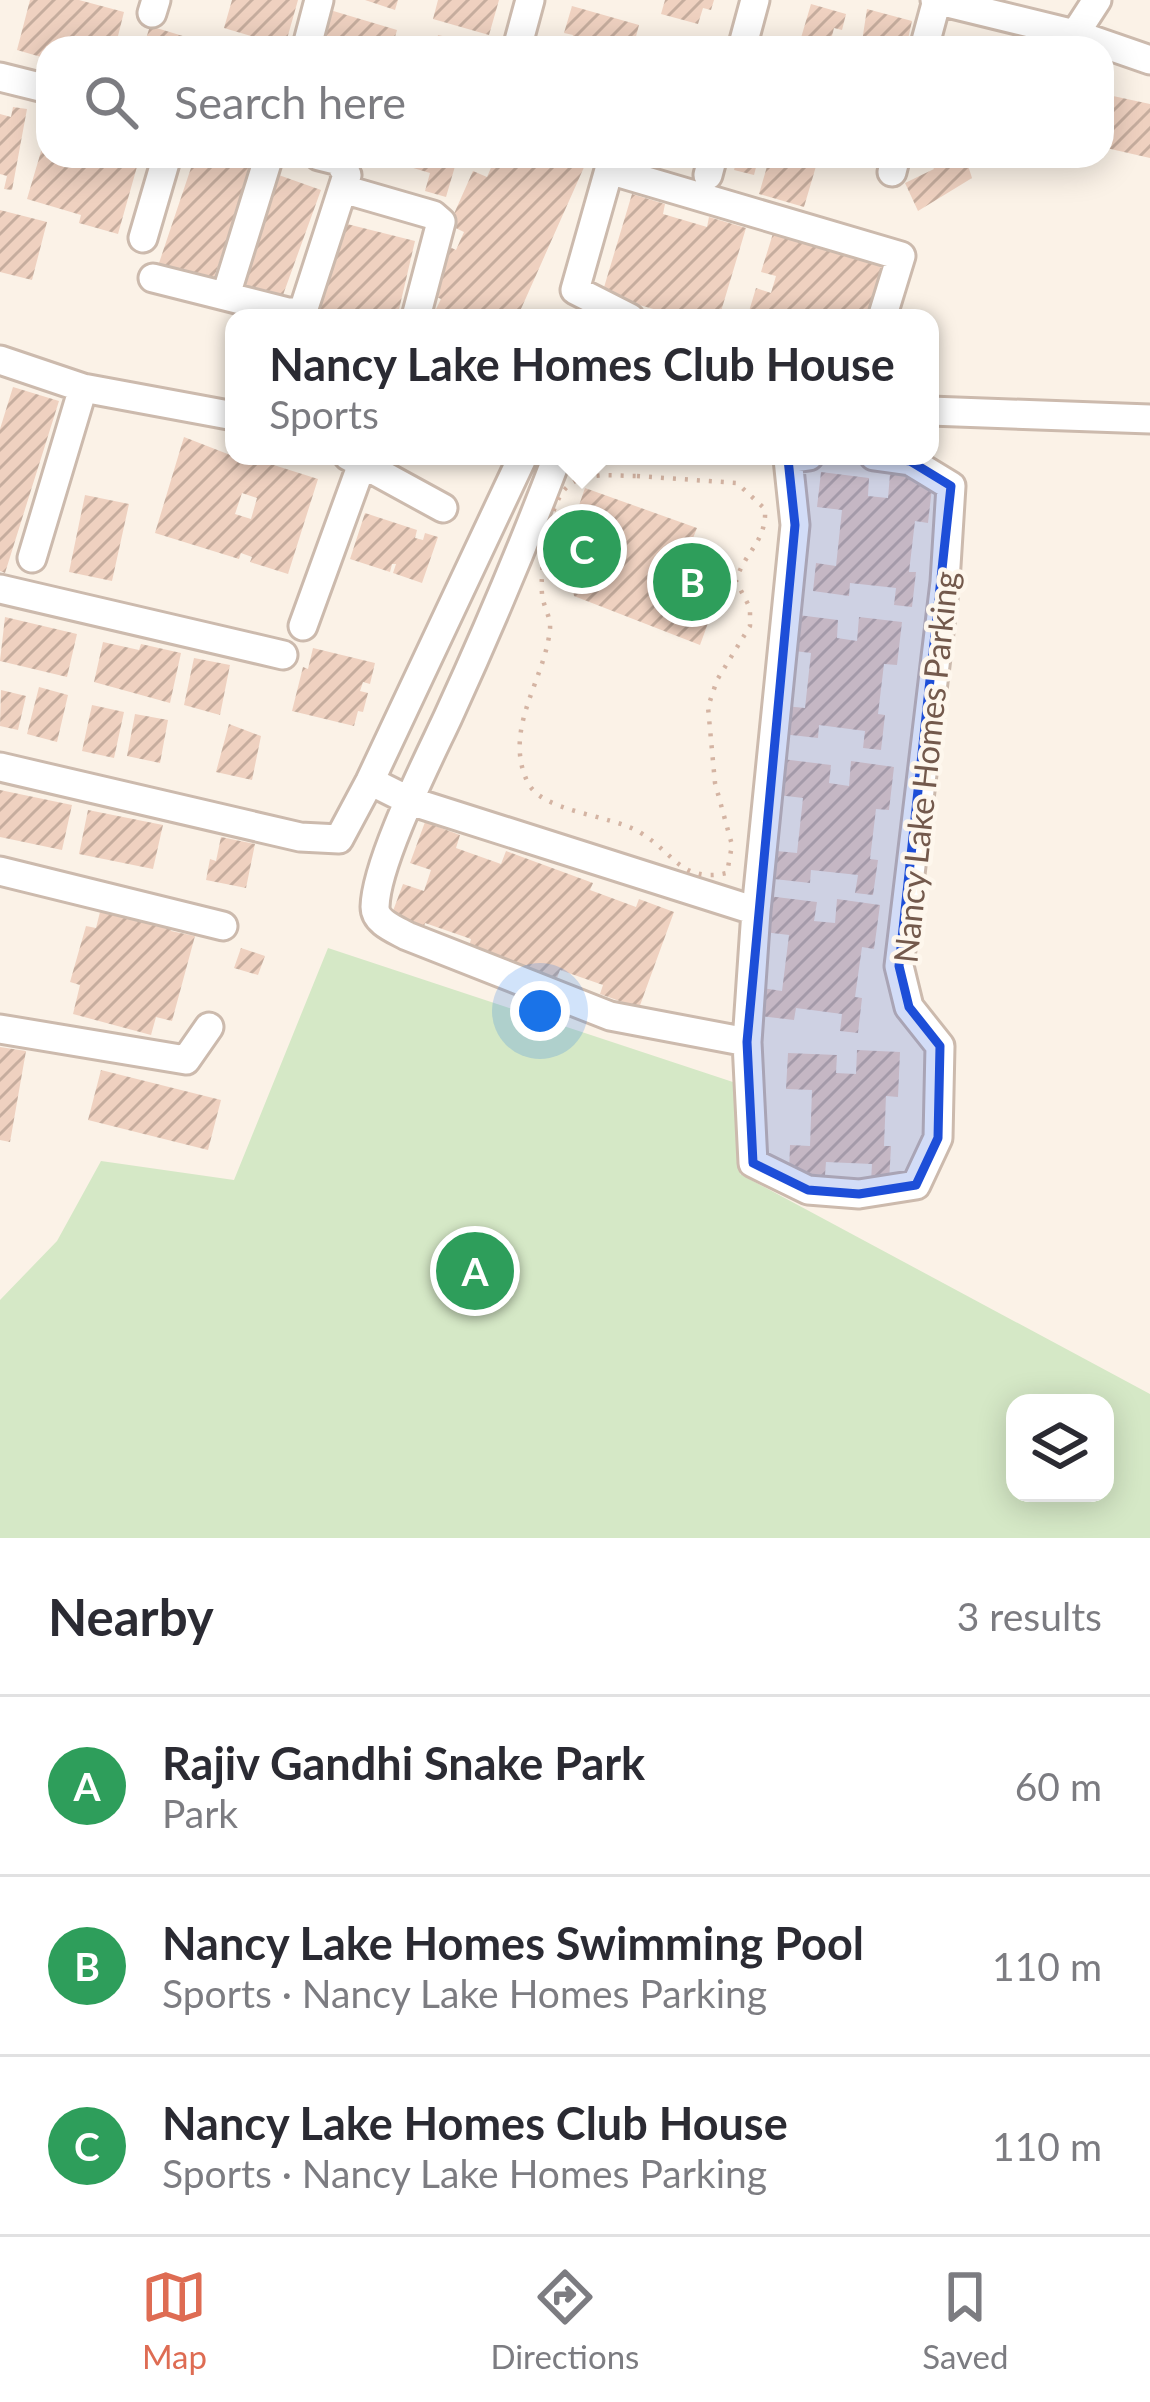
<!DOCTYPE html>
<meta charset="utf-8">
<style>
body{margin:0;font-family:Lato,sans-serif;background:#f2f2f3;color:#2b2b33}
.controls{position:absolute;right:36px;bottom:36px;display:grid;overflow:hidden;border-radius:24px;box-shadow:0 6px 30px #0003}
.controls button{width:108px;height:108px;display:grid;place-items:center;padding:0;border:0;border-bottom:3px solid #e1e1e2;background:#fff;color:#2b2b33;font:60px sans-serif}
.you{position:absolute;left:540px;top:1011px;width:42px;height:42px;margin:-30px;border:9px solid #fff;border-radius:50%;background:#1a73e8;box-shadow:0 0 0 18px #1a73e833}
.badge{display:grid;place-items:center;width:78px;height:78px;border-radius:50%;background:#de6c53;color:#fff;font-size:39px;font-weight:700}
.pin{position:absolute;translate:-50% -50%;border:6px solid #fff;box-shadow:0 3px 12px #0006}
.popup{position:absolute;left:225px;top:309px;width:714px;height:156px;box-sizing:border-box;display:grid;place-content:center;border-radius:24px;background:#fff;filter:drop-shadow(0 3px 9px #0005);font-size:39px;white-space:nowrap;color:#7c7c81}
.popup b{font-size:45px;color:#2b2b33}
.popup::after{content:'';position:absolute;left:50%;top:100%;margin-left:-24px;border:24px solid transparent;border-top-color:#fff}
.list{margin:0;padding:0;list-style:none}
h2{display:flex;justify-content:space-between;align-items:center;height:156px;margin:0;padding:0 48px;font-size:51px}
h2 small{font-size:39px;font-weight:400;color:#7c7c81}
.list li{display:grid;grid-template-columns:78px 1fr auto;gap:36px;align-items:center;box-sizing:border-box;height:180px;padding:0 48px;border-top:3px solid #e1e1e2}
.list b{display:block;font-size:45px;white-space:nowrap}
.list p{margin:0;font-size:39px;white-space:nowrap;color:#7c7c81}
.list em{font-size:39px;font-style:normal;color:#7c7c81}
.icon{flex:none;width:66px;height:66px;fill:none;stroke:currentColor;stroke-width:2;stroke-linecap:round;stroke-linejoin:round}
.map{position:relative;flex:none;width:1150px;height:1538px;overflow:hidden}
.search{position:absolute;background:#fff;box-shadow:0 6px 30px #0003;left:36px;right:36px;top:36px;height:132px;display:flex;align-items:center;gap:30px;box-sizing:border-box;padding:0 42px;border-radius:36px;color:#7c7c81;font-size:45px}
.sheet{height:696px;background:#fff}
nav{display:flex;justify-content:space-around;align-items:center;box-sizing:border-box;height:168px;border-top:3px solid #e1e1e2;background:#fff;font-size:33px;color:#7c7c81}
nav a{display:grid;justify-items:center;gap:6px}
nav .on{color:#de6c53}
.map>svg:first-child{display:block}
.park{fill:#d5e8c6;fill-rule:evenodd}
.building{fill:url(#building-hatch);fill-rule:evenodd}
.lines{fill:none;stroke-linecap:round;stroke-linejoin:round}
.minor-casing{stroke:#ccbaad;stroke-width:33}
.path{stroke:#d4b4a3;stroke-width:4.5;stroke-dasharray:3 9;stroke-linecap:butt}
.minor{stroke:#fff;stroke-width:27}
.marked{fill:#1d4ed8;fill-opacity:0.2;stroke:#1d4ed8;stroke-width:9;stroke-linejoin:round}
.labels{text-anchor:middle;dominant-baseline:central;stroke-width:9;stroke-linejoin:round;paint-order:stroke}
.street-label{font-size:33px;fill:#73594c;stroke:#fef7ed}
</style>
<div class="map">
<svg width="1150" height="1538" viewBox="0 0 1150 1538">
<defs>
<pattern id="building-hatch" width="6" height="6" patternUnits="userSpaceOnUse" patternTransform="scale(3)"><rect width="6" height="6" fill="#efd1c0"/><path d="M-1 1l2-2M0 6l6-6M5 7l2-2" fill="none" stroke="#c6ad9e"/></pattern>
</defs>
<rect width="100%" height="100%" fill="#fbf2e7"/>
<path class="park" d="M328,948l420,139 -8,87 410,220v144h-1150v-238l57,-59 44,-80 133,19zM1015,1403h90v90h-90z"/>
<path class="building" d="M30,0h49l45,12 -9,36h-67v11l-31,-9z
M232,0h66l-13,46 -61,-18z
M365,0h33l-3,10z
M438,0h61l-10,35 -56,-16z
M665,0h49l-3,10 -8,-2 -5,16 -37,-10z
M811,4l35,10 -4,16 -8,-2 -5,20h-31z
M572,6l67,19 -6,23h-64l4,-13 -9,-2z
M867,9l45,12 -6,27h-45z
M330,10l67,20 -5,18h-73z
M150,26l69,21v1h-76z
M438,35l49,11 -1,2h-51z
M1102,73l12,3 -11,40 -1,-1z
M1113,96l37,8v54l-48,-11z
M13,107l14,2 -15,81 -8,-1 3,-13 -7,-2v-60l11,3z
M47,131l1,25h92l-22,78 -39,-11 2,-8 -54,-16z
M195,156l23,7 2,-7 31,11 -40,120 -54,-18z
M413,156h45l-12,41 -21,-6 5,-18 -20,-6z
M496,156h72l17,9 -68,153h-101l7,-15 13,6 5,-10 -13,-6 13,-50 15,7 8,-18 -15,-7 24,-54 14,6z
M738,156h21l-5,19 -20,-5z
M770,156h49l-15,51 -45,-13z
M848,156h36l-3,10z
M948,156h17l7,22 -54,33 -13,-28 29,-14 -2,-3z
M273,173l48,17 -42,116 -48,-18z
M632,194l33,10 -2,10 44,13 2,-10 37,11 -27,90h-35l-82,-24z
M0,210l47,12 -15,58 -32,-8z
M335,221l80,20 -18,77h-85z
M775,227l29,14 56,17 1,-4 31,9 -17,55h-128l9,-30 15,5 5,-17 -15,-4z
M13,387l46,14 -54,172 -5,-2v-142z
M184,437l54,21 7,-2 73,23 -30,95 -38,-12 2,-5 -11,-4 -2,6 -84,-26zM242,493l15,5 -6,21 -16,-5z
M821,472l48,6 -1,18 20,2 2,-24 43,5 -5,44 -13,-2 -6,51h7l-4,35 -18,-2 2,-17 -46,-5 -1,13 -36,-5 3,-28 20,3 6,-56 -25,-3z
M585,488l112,40 -8,20 41,15 -30,82 -126,-49 -9,-50z
M85,495l44,9 -17,77 -43,-9z
M365,513l52,17 -2,8 8,2 2,-7 13,4 -16,46 -29,-10 3,-9h-4l-2,8 -40,-13z
M790,614l48,6 -1,18 20,3 2,-24 43,5 -5,43 -13,-1 -6,50 7,1 -4,35 -18,-2 2,-17 -46,-6 -1,13 -36,-4 3,-28 20,2 6,-55 -25,-3z
M5,617l72,17 -10,43 -67,-16z
M103,642l36,8 2,-6 40,9 -11,50 -76,-21z
M313,648l62,15 -5,21 -7,-2 -3,9 8,2 -5,19 -5,-1 -4,15 -62,-15 11,-44 5,2z
M194,658l36,7 -10,50 -36,-10z
M39,687l29,8 -11,47 -30,-8z
M1,690l25,6 -8,34 -18,-4z
M92,705l32,7 -10,46 -32,-7z
M135,714l33,6 -8,43 -33,-7z
M229,724l32,12 -9,44 -36,-8z
M782,759l49,6 -2,18 20,3 2,-25 43,6 -5,43 -13,-1 -6,50 8,1 -5,35 -18,-2 3,-18 -47,-5 -1,13 -36,-4 3,-28 20,2 6,-55 -25,-3z
M0,790l72,15 -10,45 -62,-13z
M88,810l75,15 -10,44 -74,-15z
M425,822l35,13 -4,13 45,16 5,-13 87,32 -3,7 46,17 3,-8 35,13 -35,96 -39,-14 3,-9 -43,-15 -3,8 -88,-31 2,-8 -46,-16 -2,7 -33,-11 13,-35 21,7 7,-21 -21,-7z
M221,837l34,7 -9,44 -40,-8 4,-21 6,2z
M768,896l49,6 -3,19 21,2 2,-24 43,6 -6,44 -12,-2 -7,50 7,1 -4,35 -18,-2 2,-17 -46,-6 -2,12 -35,-4 3,-28 20,3 7,-56 -25,-3z
M121,904l54,15 -4,12 24,5 -23,85 -16,-4 -5,18 -78,-21 7,-29 -10,-3 16,-56 10,2 4,-16 17,4z
M241,948l24,8 -7,19 -24,-7z
M0,1047l26,4 -16,91 -10,-2z
M857,1050l43,2 -2,45 -12,-1 -2,50h7l-2,36 -18,-1 1,-17 -46,-2 -1,13 -36,-2 1,-28 20,1 2,-56 -26,-1 2,-36 49,2 -1,18 20,1z
M101,1070l120,30 -13,50 -120,-30z"/>
<g class="lines">
<g class="minor-casing">
<path id="minor" d="M935,0l140,34 75,26
M152,13l4,-13
M1075,34l22,-34
M308,42l11,-42
M517,48l13,-48
M742,48l13,-48
M924,48l13,-48
M0,77l48,12
M892,172l4,-16
M708,175l5,-19
M343,189l90,26 8,7 -24,91
M143,238l24,-82
M153,278l135,34 15,-1 44,-136 -8,-14 -20,-5
M226,295l43,-139
M630,318l-55,-28 34,-120 292,86 -19,62
M0,360l83,28 151,28
M930,411l220,8
M348,456l95,52
M564,456l-8,4c-33,87 -69,172 -108,257 -20,43 -72,145 -73,190 0,15 19,22 32,29l203,80 137,26
M32,558l51,-170
M0,589l283,66
M303,626l60,-165
M0,767l300,70 39,2 31,-58 153,-325
M370,781l40,20 346,110 39,-386 -7,-66 21,-3
M0,871l223,55
M756,911l-9,131 6,121 55,27 51,4 57,-9 22,-47 2,-92 -31,-39 -10,-41 46,-384 6,-96 -41,-25 -36,-5
M0,1029l186,31 23,-33"/>
</g>
<path class="path" d="M637,476l100,7 28,26c2,33 -21,43 -29,72l14,27v18l-33,54 -9,27 7,76 17,62 -5,28c-46,10 -53,-20 -86,-40 -30,-19 -100,-20 -114,-52 -24,-53 18,-101 23,-152 1,-12 -7,-23 -8,-35 -2,-25 6,-88 24,-106 16,-17 49,-12 71,-12z"/>
<use href="#minor" class="minor"/>
</g>
<path class="marked" d="M842,451l68,10 41,25 -52,480 10,41 31,39 -2,92 -22,47 -57,9 -51,-4 -55,-27 -6,-121 48,-517 -7,-66z"/>
<g class="labels">
<g class="street-label">
<text transform="translate(925 767) rotate(-84)">Nancy Lake Homes Parking</text>
</g>
</g>
</svg>
<div class="controls">
<button><svg class="icon" aria-label="layers" viewBox="0 0 24 24"><path d="M12 4l9 5-9 5-9-5zM3 14l9 5 9-5"/></svg></button>
</div>
<div class="you"></div>
<div class="pin badge" style="left:475px;top:1271px;background:#2e9e5b">A</div>
<div class="pin badge" style="left:692px;top:582px;background:#2e9e5b">B</div>
<div class="pin badge" style="left:582px;top:549px;background:#2e9e5b">C</div>
<div class="popup"><b>Nancy Lake Homes Club House</b>Sports</div>
<div class="search"><svg class="icon" aria-label="search" viewBox="0 0 24 24"><circle cx="10" cy="10" r="6"/><path d="M15 15l6 6"/></svg>Search here</div>
</div>
<section class="sheet">
<h2>Nearby<small>3 results</small></h2>
<ul class="list">
<li><span class="badge" style="background:#2e9e5b">A</span><div><b>Rajiv Gandhi Snake Park</b><p>Park</p></div><em>60 m</em></li>
<li><span class="badge" style="background:#2e9e5b">B</span><div><b>Nancy Lake Homes Swimming Pool</b><p>Sports · Nancy Lake Homes Parking</p></div><em>110 m</em></li>
<li><span class="badge" style="background:#2e9e5b">C</span><div><b>Nancy Lake Homes Club House</b><p>Sports · Nancy Lake Homes Parking</p></div><em>110 m</em></li>
</ul>
</section>
<nav>
<a class="on"><svg class="icon" aria-label="map" viewBox="0 0 24 24"><path d="M3 6l6-2 6 2 6-2v14l-6 2-6-2-6 2zM9 4v14M15 6v14"/></svg>Map</a>
<a><svg class="icon" aria-label="directions" viewBox="0 0 24 24"><path d="M12 3l9 9-9 9-9-9zM9 14v-3h6M13 9l2 2-2 2"/></svg>Directions</a>
<a><svg class="icon" aria-label="saved" viewBox="0 0 24 24"><path d="M7 4h10v16l-5-4-5 4z"/></svg>Saved</a>
</nav>
